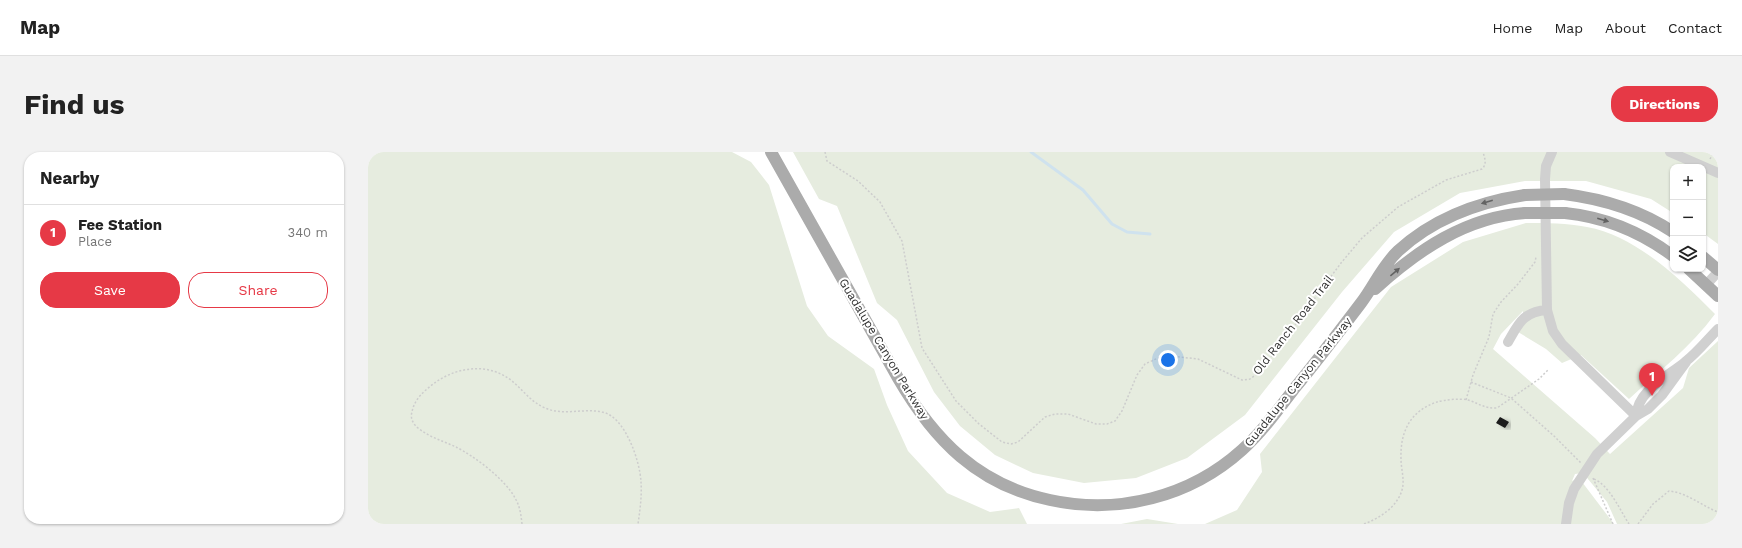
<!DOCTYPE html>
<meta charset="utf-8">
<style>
body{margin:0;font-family:"Work Sans",sans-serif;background:#f2f2f2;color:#222}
.controls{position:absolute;right:12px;top:12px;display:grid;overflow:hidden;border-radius:8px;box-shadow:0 1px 3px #0004}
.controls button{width:36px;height:36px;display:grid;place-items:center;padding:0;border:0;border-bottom:1px solid #e0e0e0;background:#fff;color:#222;font:20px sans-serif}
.you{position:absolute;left:800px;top:208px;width:14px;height:14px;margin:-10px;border:3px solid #fff;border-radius:50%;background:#1a73e8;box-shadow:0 0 0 6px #1a73e833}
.badge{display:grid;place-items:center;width:26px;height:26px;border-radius:50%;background:#e63946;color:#fff;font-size:13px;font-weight:700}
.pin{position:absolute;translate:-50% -33px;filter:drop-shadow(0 1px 2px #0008)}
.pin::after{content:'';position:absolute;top:21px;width:14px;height:12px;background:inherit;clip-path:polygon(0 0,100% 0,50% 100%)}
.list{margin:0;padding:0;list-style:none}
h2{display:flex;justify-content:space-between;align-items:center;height:52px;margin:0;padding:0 16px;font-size:17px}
h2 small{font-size:13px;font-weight:400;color:#767676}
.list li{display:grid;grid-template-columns:26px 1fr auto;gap:12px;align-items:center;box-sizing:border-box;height:56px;padding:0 16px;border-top:1px solid #e0e0e0}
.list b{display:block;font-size:15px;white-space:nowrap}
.list p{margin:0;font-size:13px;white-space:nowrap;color:#767676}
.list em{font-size:13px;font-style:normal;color:#767676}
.actions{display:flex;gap:8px;padding:12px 16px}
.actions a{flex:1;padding:9px 0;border:1px solid #e63946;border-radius:16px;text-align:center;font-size:14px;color:#e63946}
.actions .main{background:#e63946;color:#fff}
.icon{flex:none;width:22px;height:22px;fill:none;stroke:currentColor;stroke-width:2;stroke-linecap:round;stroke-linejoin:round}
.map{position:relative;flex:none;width:1350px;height:372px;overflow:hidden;border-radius:16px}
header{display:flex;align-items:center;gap:24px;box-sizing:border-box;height:56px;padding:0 20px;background:#fff;border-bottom:1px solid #e0e0e0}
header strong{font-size:19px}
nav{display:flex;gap:22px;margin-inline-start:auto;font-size:14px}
.intro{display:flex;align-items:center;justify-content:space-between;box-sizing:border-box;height:96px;padding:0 24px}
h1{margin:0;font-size:28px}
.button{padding:10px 18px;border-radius:16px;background:#e63946;color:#fff;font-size:14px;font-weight:700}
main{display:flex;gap:24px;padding:0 24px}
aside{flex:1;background:#fff;border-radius:16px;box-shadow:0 1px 3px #0004}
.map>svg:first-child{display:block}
.green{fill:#e6ecdf}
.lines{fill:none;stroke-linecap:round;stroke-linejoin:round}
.stream{stroke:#cfe2ee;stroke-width:3}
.building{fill:#1a1a1a;filter:url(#shadow)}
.path{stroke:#cdcdcd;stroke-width:1.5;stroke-dasharray:2 2;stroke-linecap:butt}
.minor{stroke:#d0d0d0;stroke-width:10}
.major{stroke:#ababab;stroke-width:12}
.major-bridge{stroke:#ababab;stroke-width:12}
.oneway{fill:#636363}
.labels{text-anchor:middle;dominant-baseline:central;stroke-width:4;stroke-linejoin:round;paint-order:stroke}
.street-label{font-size:12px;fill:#333;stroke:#fff}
</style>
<header>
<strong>Map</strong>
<nav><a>Home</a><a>Map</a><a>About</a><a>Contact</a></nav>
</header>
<div class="intro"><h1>Find us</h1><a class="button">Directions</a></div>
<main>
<aside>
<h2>Nearby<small></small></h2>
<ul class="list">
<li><span class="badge">1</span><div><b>Fee Station</b><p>Place</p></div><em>340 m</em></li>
</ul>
<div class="actions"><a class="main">Save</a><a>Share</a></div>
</aside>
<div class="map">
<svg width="1350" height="372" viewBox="0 0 1350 372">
<defs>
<filter id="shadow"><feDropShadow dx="4" dy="2" stdDeviation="2" flood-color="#0004"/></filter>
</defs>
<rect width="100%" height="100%" fill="#fff"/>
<path class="green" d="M0,0h364l19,10 18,23 38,121 21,30 46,33 13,36 21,46 39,42 43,19 29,-4 8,16h-659z
M425,0h925v92l-15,-11v-66h-30v46l-22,-14 -65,-18h-61l-65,12 -66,39 -52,60 -97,123 -58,43 -51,20 -52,5 -51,-10 -38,-18 -35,-29 -26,-34 -37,-72 -20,-17 -40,-97 -18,-7z
M1158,71c21,0 41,0 61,4 50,9 94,53 128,87 -24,33 -56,57 -86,85l-48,-44 -19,8 -16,-14 -28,-17 5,-12v-9l-22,23 -8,15 102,89 15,16 73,-66 6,-20 29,-27v183h-101l-10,-22 -24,-29 -8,1 -3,7 7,-3 35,46h-409l32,-14 25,-38 -2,-18 131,-167 72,-45z
M779,367l31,5h-57z"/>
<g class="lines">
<path class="stream" d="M663,0l52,38 29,34 15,8 23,2"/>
</g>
<path class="building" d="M1132,265l9,5 -4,6 -9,-5z"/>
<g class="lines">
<path class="path" d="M457,0l2,9 31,20 22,21 22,39 20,107 34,53 23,23 23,18 9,2 7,-2 27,-25 10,-3h13l28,10h11l8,-3 7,-10 15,-36 8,-11 13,-6 12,-2 28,3 44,21 8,-1 8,-6 17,-21 66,-89 21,-25 36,-31 48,-27 36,-11c5,-5 3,-10 1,-17
M1342,7l4,-7
M1103,230l40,16 43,38 27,27
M1098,248l7,-25 16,-38 4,-23 8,-12 17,-18 17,-22 1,-5
M1225,326l20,46
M1226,327c15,6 26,31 35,45
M154,372c-1,-9 -2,-18 -7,-26 -10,-19 -41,-42 -59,-51 -13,-6 -27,-10 -38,-19 -5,-4 -8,-10 -6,-16 2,-13 14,-23 24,-30 23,-16 54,-19 76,-1 11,9 19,21 33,27 18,8 38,0 57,4 23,4 38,49 39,70 1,14 -1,28 -3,42
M996,372c16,-6 33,-17 38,-34 3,-10 -1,-21 -1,-31 -1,-27 9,-48 36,-57 7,-2 23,-4 31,-2 10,3 17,9 29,8l42,-29 10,-10
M1270,372l15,-20 16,-13c19,2 31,14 49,21"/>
<path class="minor" d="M1184,0l-6,14 -1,13 2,131 6,21 9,13 74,72
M1302,0l48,21
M1338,133l12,-13
M1140,190c11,-19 15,-30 39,-32
M1268,264c2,-26 31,-39 49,-54 12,-9 22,-22 33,-33
M1198,372l3,-21 5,-14 23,-35 39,-38 12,-7 14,-14 24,-33"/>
<path class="major" d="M403,0l127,226c36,62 80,107 152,122 68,15 140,-3 192,-50 20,-18 36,-40 52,-61 23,-28 45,-57 67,-86 13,-17 21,-37 37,-52 36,-33 80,-49 127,-56
M1196,42c40,5 76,16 109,38
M1197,61c39,4 76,19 108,43
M1335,105l15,13
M1321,117l29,27
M1007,137c43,-39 91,-72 150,-76"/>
<path class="major-bridge" d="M1157,43l39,-1
M1157,61h40"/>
</g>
<defs><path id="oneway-solid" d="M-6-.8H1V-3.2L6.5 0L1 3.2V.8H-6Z"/></defs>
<g class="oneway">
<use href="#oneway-solid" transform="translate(1119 50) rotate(164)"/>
<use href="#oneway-solid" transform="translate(1235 68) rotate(16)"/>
<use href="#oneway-solid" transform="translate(1027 120) rotate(-40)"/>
</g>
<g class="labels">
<g class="street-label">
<text transform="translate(925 173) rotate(-52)">Old Ranch Road Trail</text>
<text transform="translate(516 197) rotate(59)">Guadalupe Canyon Parkway</text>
<text transform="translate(930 230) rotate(-51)">Guadalupe Canyon Parkway</text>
</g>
</g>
</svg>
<div class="controls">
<button>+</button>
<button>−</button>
<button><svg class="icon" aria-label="layers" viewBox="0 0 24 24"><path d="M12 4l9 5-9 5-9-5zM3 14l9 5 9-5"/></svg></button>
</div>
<div class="you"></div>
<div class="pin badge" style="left:1284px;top:244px">1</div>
</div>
</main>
